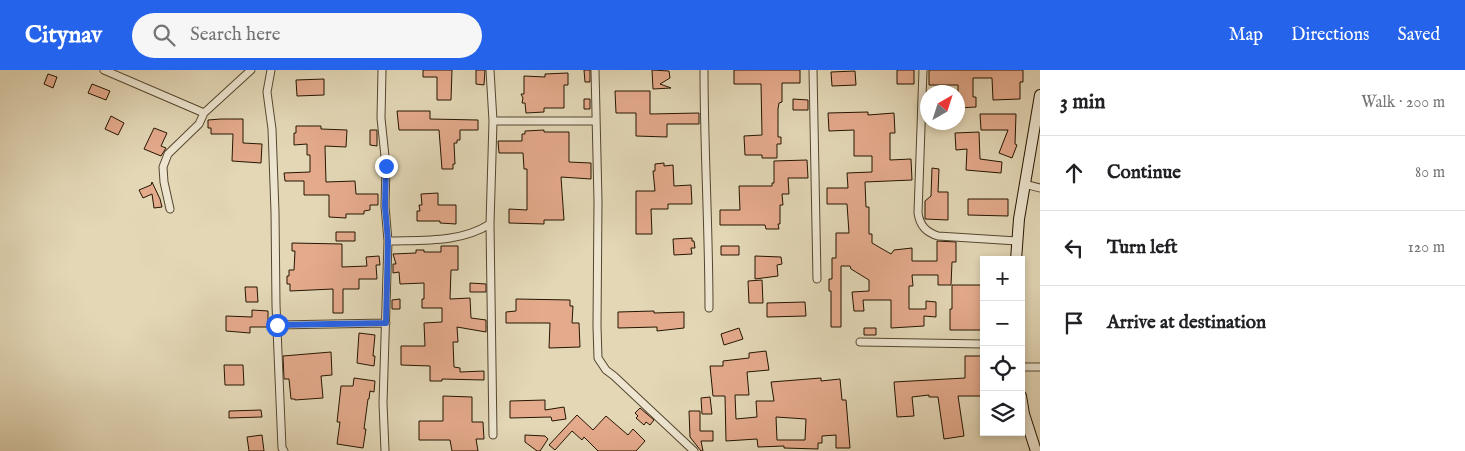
<!DOCTYPE html>
<meta charset="utf-8">
<style>
body{margin:0;font-family:"IM FELL English",serif;background:#f6f6f6;color:#202124}
.controls{position:absolute;right:15px;bottom:15px;display:grid;overflow:hidden;border-radius:0px;box-shadow:0 2px 8px #0003}
.controls button{width:45px;height:45px;display:grid;place-items:center;padding:0;border:0;border-bottom:1px solid #e0e0e0;background:#fff;color:#202124;font:25px sans-serif}
.compass{position:absolute;left:920px;top:15px;width:45px;height:45px;border-radius:50%;background:#fff;box-shadow:0 2px 8px #0003;rotate:39deg}
.stop{position:absolute;width:15px;height:15px;margin:-11px;border:4px solid #2563eb;border-radius:50%;background:#fff}
.stop.end{background:#2563eb;border-color:#fff;box-shadow:0 1px 5px #0008}
.list{margin:0;padding:0;list-style:none}
h2{display:flex;justify-content:space-between;align-items:center;height:65px;margin:0;padding:0 20px;font-size:21px}
h2 small{font-size:16px;font-weight:400;color:#757577}
.list li{display:grid;grid-template-columns:32px 1fr auto;gap:15px;align-items:center;box-sizing:border-box;height:75px;padding:0 20px;border-top:1px solid #e0e0e0}
.list b{display:block;font-size:19px;white-space:nowrap}
.list em{font-size:16px;font-style:normal;color:#757577}
.icon{flex:none;width:28px;height:28px;fill:none;stroke:currentColor;stroke-width:2;stroke-linecap:round;stroke-linejoin:round}
.map{position:relative;flex:none;width:1040px;height:381px;overflow:hidden}
header{display:flex;align-items:center;gap:30px;box-sizing:border-box;height:70px;padding:0 25px;background:#2563eb;color:#fff}
header strong{font-size:24px}
nav{display:flex;gap:28px;margin-inline-start:auto;font-size:18px}
.search{width:350px;height:45px;background:#f6f6f6;display:flex;align-items:center;gap:12px;box-sizing:border-box;padding:0 18px;border-radius:28px;color:#757577;font-size:19px}
main{display:flex}
aside{flex:1;background:#fff}
.map>svg:first-child{display:block}
.building{fill:#e4aa8c;stroke:#251501;fill-rule:evenodd}
.lines{fill:none;stroke-linecap:round;stroke-linejoin:round}
.street-casing{stroke:#54462e;stroke-width:9}
.secondary-casing{stroke:#251501;stroke-width:12}
.street{stroke:#ede5d0;stroke-width:7}
.secondary{stroke:#ede5d0;stroke-width:10}
.route{stroke:#2563eb;stroke-width:6}
</style>
<header>
<strong>Citynav</strong>
<div class="search"><svg class="icon" aria-label="search" viewBox="0 0 24 24"><circle cx="10" cy="10" r="6"/><path d="M15 15l6 6"/></svg>Search here</div>
<nav><a>Map</a><a>Directions</a><a>Saved</a></nav>
</header>
<main>
<div class="map">
<svg width="1040" height="381" viewBox="0 0 1040 381">
<rect width="100%" height="100%" fill="#e3d7b6"/>
<filter id="stains"><feTurbulence type="fractalNoise" baseFrequency=".004" numOctaves="4"/><feColorMatrix values="0 0 0 0 .2 0 0 0 0 .09 0 0 0 0 .02 0 0 0 .5 -.17"/></filter>
<radialGradient id="worn" r=".72"><stop offset=".6" stop-color="#630" stop-opacity="0"/><stop offset="1" stop-color="#630" stop-opacity=".3"/></radialGradient>
<path class="building" d="M423,0h29l-1,30h-14v-23h-14z
M476,0h9l-1,15 -8,-1z
M584,0h6v12h-5z
M652,0l17,1 1,7 -10,6 11,4 -18,1z
M734,0h66v13h-18v19l-3,1 -1,6v28h3v7h-4v14h-15v-3h-17l-1,-19 18,-1 -1,-51h-27z
M897,0h17v14h-17z
M929,0h94v12h-3v17l-27,1 -1,-22h-19v19h3v10l-18,1v-23h-29z
M855,1l1,14 -24,1 -1,-14z
M568,3v12h-4v23h-20v4l-18,1 -1,-10h-3l1,-5 -2,-4h3v-18l21,1v-3z
M48,4l9,3 -4,11 -9,-4z
M324,9v16l-27,1 -1,-16z
M92,14l18,7 -4,9 -18,-7z
M615,21h35v23l49,-1v11h-32v13l-31,-1v-23h-20z
M584,29h6v10h-6z
M793,29l15,1v10h-15z
M397,41h33v8l48,1v10h-18v10h-3v3h-3l1,21h-2v5h-11l-3,-39h-40z
M868,42v3l26,-2 1,20h-5v27l21,-1 1,21 -47,2 1,25h3v27h3v9l19,11 3,-4 18,-2v13h25v-20l19,1v20h-4l-1,23h-13v-10h-26l1,11h-4v23h17v-8l10,1v15l-12,-1v10l-33,2v-28h-28l1,11h-10l-2,-19 17,-1v-11l-18,-11 -1,-3h-9v61h-10v-36h-2v-12h3v-21h4v-25h13l-2,-29h-20v-16h21l-1,-15 25,-1v-16h-18v-26l-25,1 -1,-18z
M980,44h36l-1,30 2,1 -5,13 -13,-5 9,-23h-27z
M111,46l13,7 -6,12 -13,-6z
M221,49h22v24l19,1 -1,19 -29,-2 1,-27h-22v-6h-3v-8z
M296,56h25v3l26,1 -1,17 -21,-1 1,36 29,-1 1,13h22v11h-8v5l-6,1v3h-18v4l-17,-1v-22h-25v-14h-19l-1,-8 26,-1v-17h-3v-11l-13,1v-12h2z
M154,58l13,5 -6,13 5,2 -5,8 -17,-7z
M370,60h7v16l-7,-1z
M544,60v2h25v30l22,1v16l-30,-2 3,43h-20v4l-35,-1v-14l18,1v-41h-3l-1,-16h-24l-1,-12h24v-7h3v-3z
M979,62l1,27 22,3 -1,11 -35,-3 1,-21 -11,1 -1,-17z
M807,90l1,18h-20l1,16h-7l1,11h-3v19h-2l1,5h-13l-1,-4h-45v-15h20l-1,-24h33v-3h2v-22z
M664,93v3l9,-1 1,21 17,-1 1,19h-24v5h-17l1,25h-16v-43h19l-2,-20h2v-7z
M932,98l7,1 -1,23h10v28l-23,-1v-18l6,-5z
M152,112l8,17 2,8 -8,1 -2,-14 -9,4 -4,-8 12,-5z
M438,123v12h18v19l-16,-1v-2h-23v-10h3l-1,-6h3l-1,-11z
M968,129h40v17l-40,-1z
M336,162h19v9h-19z
M692,168v3h2l1,7h-4l1,6 -18,1 -1,-16z
M292,173l50,1v23l25,-1 -1,-9 13,-1 1,9h-4l1,14h-18v10h-16v24h-10v-24l-43,2v-7h-3v-8h2v-6h5l1,-19h-3z
M441,176h17v24h-7l-1,29 20,-1 1,20 15,2v12l-29,-5 1,15h-5l1,25 6,1v4l24,-1v9l-42,-1v2h-12v-15l-29,-1v-19h24l-1,-23 18,-1v-14h-20v-9h2v-16l-24,1 -1,-12 -6,1v-9h3l-3,-10 23,-1v-3h8v2h17z
M721,176h18v9h-18z
M755,186l26,1 1,7 -5,1 1,11 -23,3z
M762,210l1,23h-14l-1,-22z
M470,213l16,1v8h-16z
M952,215h32v45h-34v-21h2z
M245,217h12l1,15h-12z
M400,229v10h-8v-9z
M516,229l54,1v6h3l-1,17h7l1,24 -31,1 1,-25h-44v-11l10,-1z
M805,232l1,14 -39,1v-14z
M252,240l16,1v16h-18v6l-24,-2v-15l26,1z
M654,241v2l30,-1v16l-27,3v-4l-39,1v-16z
M739,258l4,11 -19,6 -3,-11z
M864,258h12v7h-12z
M359,263l16,2 -2,21h2l-1,10 -17,-3z
M766,281l3,19 -22,2 2,23h-14l1,24 21,-2 -1,-16h18l-3,-19 50,-4v3l19,-2 2,21h4l4,48h-14v-13l-14,1v7h-4v6l-34,-1v-2l-26,1 -1,-8 -31,2 -1,-45h-12l-3,-30h13v-5l26,-3v-5zM776,347l30,2 -1,21h-28z
M331,282l1,23 -11,1 2,22 -28,2v-1h-4l-2,-20h-5l-1,-23z
M965,286h19v15h-2l-1,25h-23l6,40 -20,3 -6,-42h-9v-2l-17,2 2,19 -17,1 -3,-35 71,-4z
M224,295h19l1,20h-19z
M354,308l21,3 -1,11 -4,-1 -1,8h-1l-4,30h2l-3,19 -26,-4 3,-22h-3l4,-36h12z
M443,326l29,1v25h11l1,17h-8l2,12h-26l-2,-11h-31v-19h24z
M710,327l2,17h-10l-1,-16z
M545,330v10l19,-3 2,12 -14,2 -1,-4 -41,1v-17z
M640,338l14,12 -4,5 -4,-3 -2,3 -8,-7 2,-2 -3,-3z
M261,340l1,7 -33,1v-7z
M689,341h11v20h13v10h-12l2,10h-2l-11,-14z
M577,345l16,15 13,-14 22,19 5,-6 12,12 -9,10h-38l-14,-14 -2,3 -10,-9 -17,19 -6,-5z
M262,365l2,16h-15l-2,-14z
M525,365l20,1 3,3 -8,12h-3l-12,-9z"/>
<g class="lines">
<g class="street-casing">
<path id="street" d="M104,0l100,43
M271,0l-4,22 5,37 3,83 1,93 6,143 2,3
M382,0l-1,48 5,48 -1,40 3,35 -5,162 2,48
M490,0l3,51 -3,103 3,211
M595,0l3,131 -1,125 1,32 8,12 8,6 80,75
M704,0c0,79 5,159 5,238
M813,0l4,209
M923,0l-5,143c2,13 8,19 20,23l79,5
M493,51h103
M1024,114l16,4
M170,139l-6,-27 -1,-15 5,-13 31,-30 5,-11 47,-43
M388,171c35,-1 72,2 102,-17
M277,255l109,-2
M860,272l124,2
M1021,297h19"/>
</g>
<g class="secondary-casing">
<path id="secondary" d="M1016,190l3,-41 21,-124
M1021,326l3,18 12,37"/>
</g>
<use href="#street" class="street"/>
<use href="#secondary" class="secondary"/>
</g>
<g class="lines">
<path class="route" d="M277,255l109,-2 2,-82 -3,-35 1,-40"/>
</g>
<rect width="100%" height="100%" filter="url(#stains)"/>
<rect width="100%" height="100%" fill="url(#worn)"/>
</svg>
<div class="controls">
<button>+</button>
<button>−</button>
<button><svg class="icon" aria-label="locate" viewBox="0 0 24 24"><circle cx="12" cy="12" r="6"/><path d="M12 2v4M12 18v4M2 12h4M18 12h4"/></svg></button>
<button><svg class="icon" aria-label="layers" viewBox="0 0 24 24"><path d="M12 4l9 5-9 5-9-5zM3 14l9 5 9-5"/></svg></button>
</div>
<svg class="compass" viewBox="-18 -18 36 36"><path d="M0-13l5 13h-10z" fill="#e53935"/><path d="M0 13l5-13h-10z" fill="#757577"/></svg>
<div class="stop" style="left:277px;top:255px"></div>
<div class="stop end" style="left:386px;top:96px"></div>
</div>
<aside>
<h2>3 min<small>Walk · 200 m</small></h2>
<ul class="list">
<li><svg class="icon" aria-label="ahead" viewBox="0 0 24 24"><path d="M12 20V5M6 11l6-6 6 6"/></svg><div><b>Continue</b></div><em>80 m</em></li>
<li><svg class="icon" aria-label="left" viewBox="0 0 24 24"><path d="M17 20v-9H6M10 6l-5 5 5 5"/></svg><div><b>Turn left</b></div><em>120 m</em></li>
<li><svg class="icon" aria-label="arrive" viewBox="0 0 24 24"><path d="M6 21V4h12l-3 4 3 4H6"/></svg><div><b>Arrive at destination</b></div></li>
</ul>
</aside>
</main>
